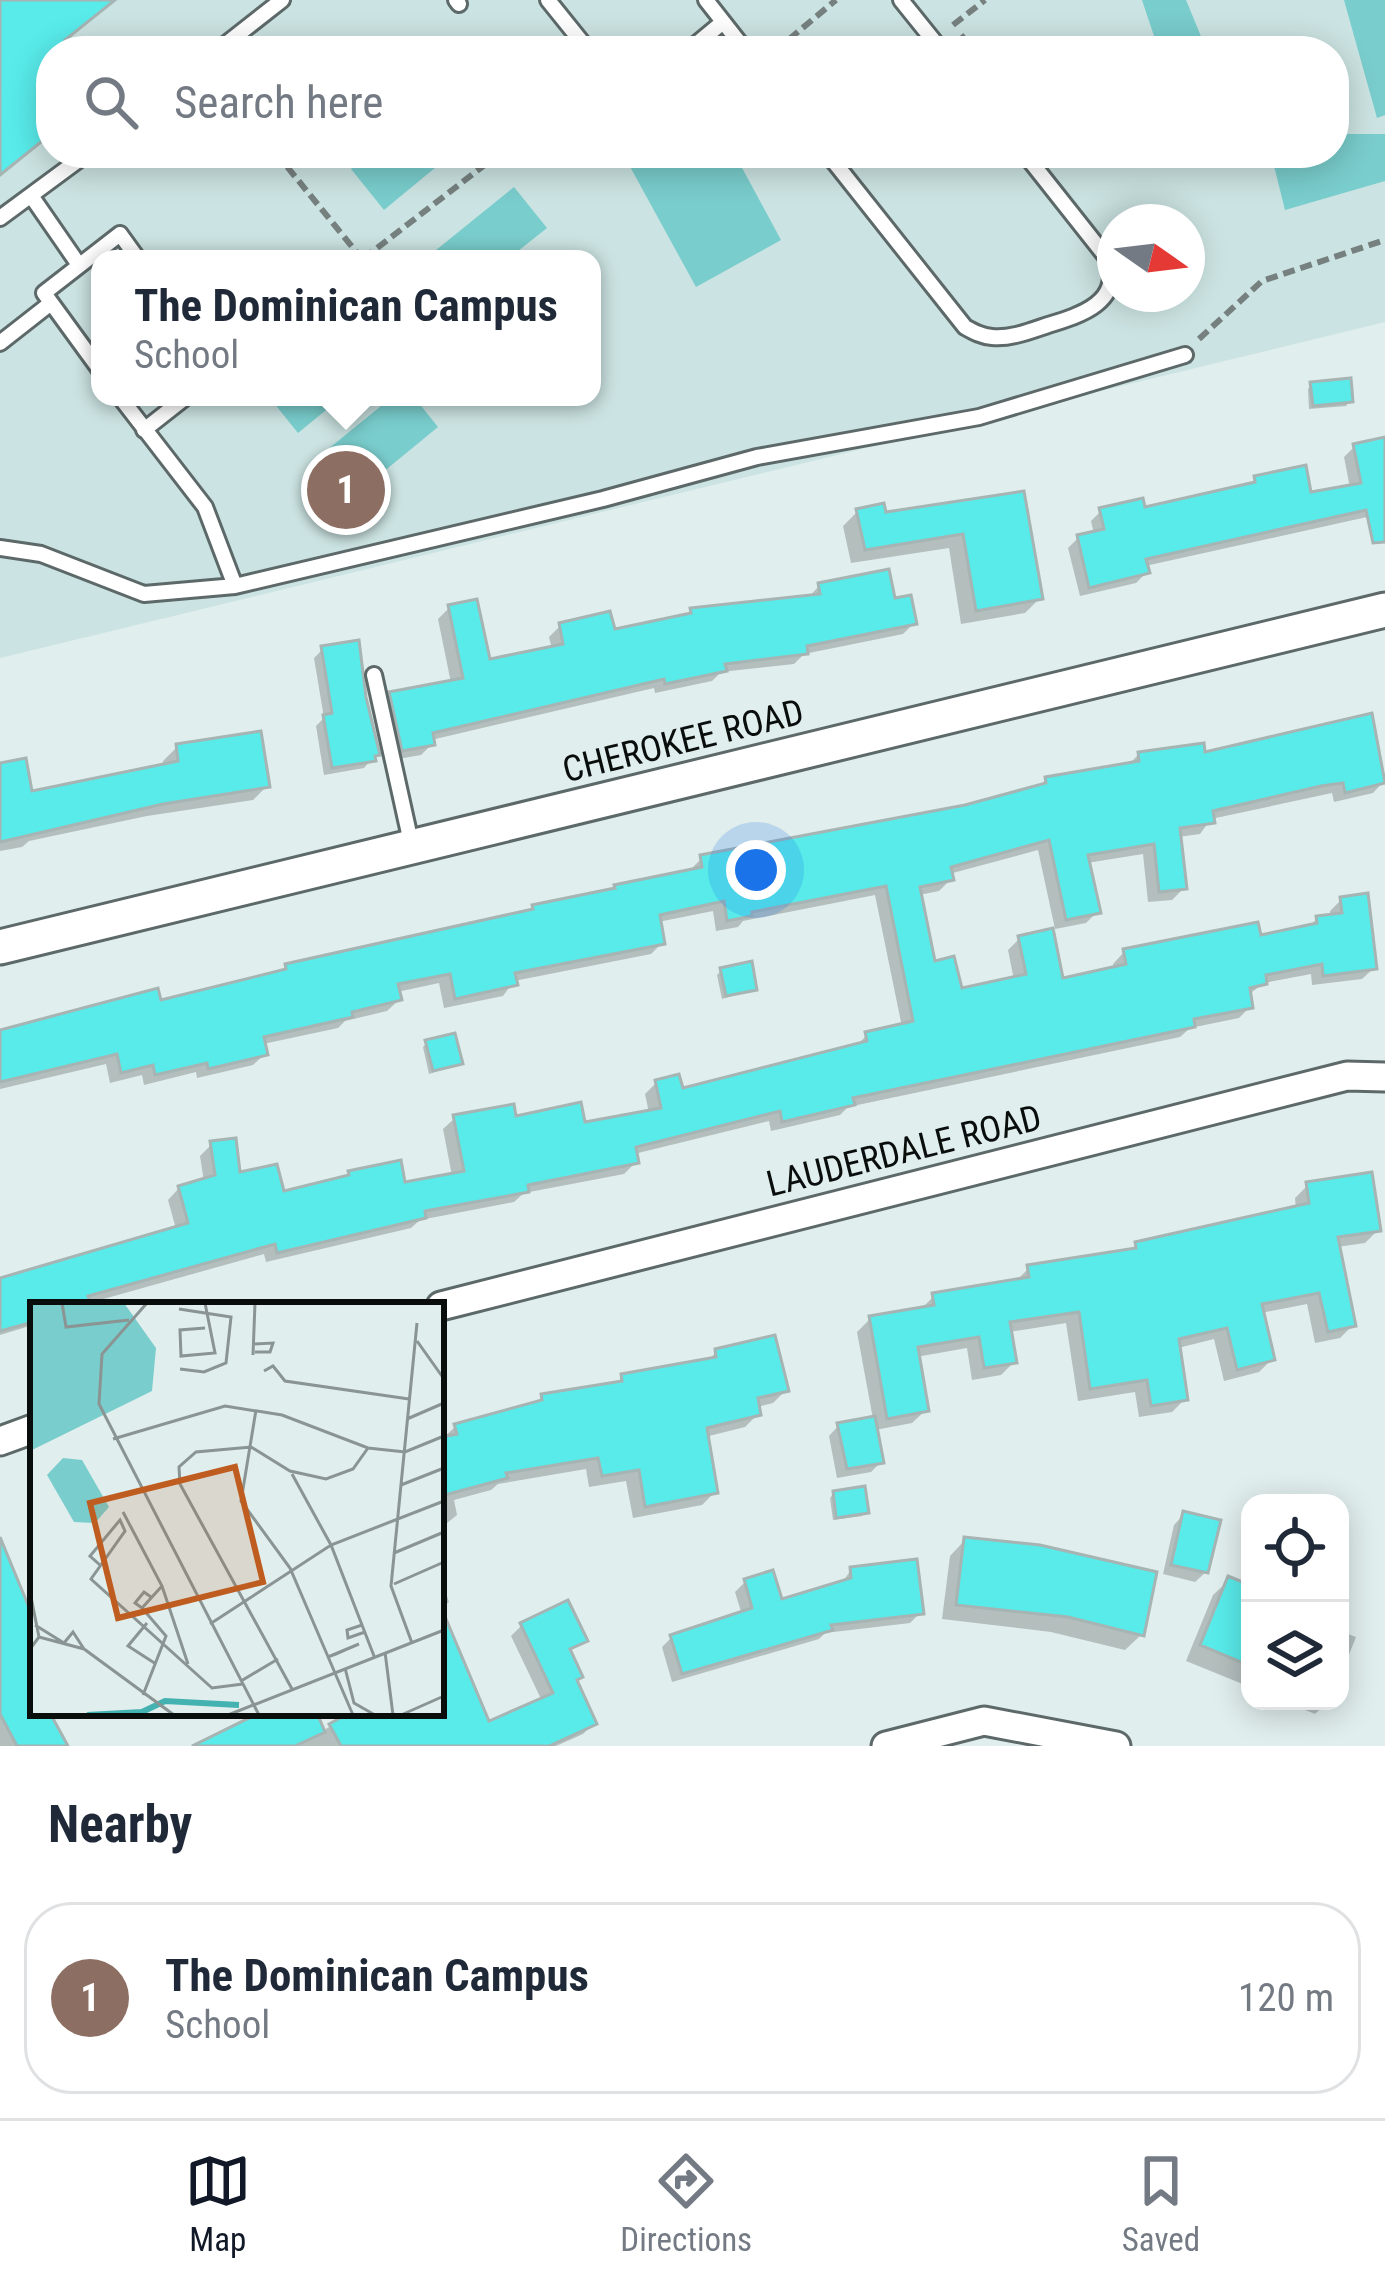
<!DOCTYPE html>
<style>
body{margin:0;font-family:"Roboto Condensed",sans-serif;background:#f6f6f7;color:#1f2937}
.controls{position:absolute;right:36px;bottom:36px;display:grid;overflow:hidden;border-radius:24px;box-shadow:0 6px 30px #0003}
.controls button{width:108px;height:108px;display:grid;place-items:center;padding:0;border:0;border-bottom:3px solid #e0e1e3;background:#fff;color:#1f2937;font:60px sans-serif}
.compass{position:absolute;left:1097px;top:204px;width:108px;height:108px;border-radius:50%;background:#fff;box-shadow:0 6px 30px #0003;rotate:104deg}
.you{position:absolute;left:756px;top:870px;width:42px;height:42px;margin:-30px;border:9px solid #fff;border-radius:50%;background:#1a73e8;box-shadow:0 0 0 18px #1a73e833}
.badge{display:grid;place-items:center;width:78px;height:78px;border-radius:50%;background:#111827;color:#fff;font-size:39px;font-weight:700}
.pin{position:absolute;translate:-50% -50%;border:6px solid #fff;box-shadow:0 3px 12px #0006}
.popup{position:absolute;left:91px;top:250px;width:510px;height:156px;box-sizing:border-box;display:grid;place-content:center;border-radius:24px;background:#fff;filter:drop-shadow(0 3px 9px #0005);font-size:39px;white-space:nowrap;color:#747a83}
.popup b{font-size:45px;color:#1f2937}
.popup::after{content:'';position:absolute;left:50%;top:100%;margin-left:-24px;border:24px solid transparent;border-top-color:#fff}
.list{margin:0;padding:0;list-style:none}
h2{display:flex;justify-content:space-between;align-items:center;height:156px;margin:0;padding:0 48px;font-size:51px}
h2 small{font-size:39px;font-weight:400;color:#747a83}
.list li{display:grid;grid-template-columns:78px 1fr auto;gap:36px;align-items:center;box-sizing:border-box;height:192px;margin:0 24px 24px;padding:0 24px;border:3px solid #e0e1e3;border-radius:48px}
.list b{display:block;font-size:45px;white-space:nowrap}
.list p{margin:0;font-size:39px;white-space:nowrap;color:#747a83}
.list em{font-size:39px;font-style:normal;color:#747a83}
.icon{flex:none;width:66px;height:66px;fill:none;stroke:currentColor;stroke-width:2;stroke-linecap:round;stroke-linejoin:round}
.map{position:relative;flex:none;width:1385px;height:1746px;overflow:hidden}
.search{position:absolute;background:#fff;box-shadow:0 6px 30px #0003;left:36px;right:36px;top:36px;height:132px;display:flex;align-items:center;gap:30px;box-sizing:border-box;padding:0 42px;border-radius:48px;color:#747a83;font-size:45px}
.sheet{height:372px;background:#fff}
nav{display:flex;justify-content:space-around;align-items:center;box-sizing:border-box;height:168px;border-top:3px solid #e0e1e3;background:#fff;font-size:33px;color:#747a83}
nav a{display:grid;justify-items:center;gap:6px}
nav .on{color:#111827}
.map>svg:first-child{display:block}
.built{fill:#cbe3e2;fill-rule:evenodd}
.green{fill:#79cdcc}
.shadow{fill:#0003}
.building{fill:#58ebea;stroke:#a6b4b3;stroke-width:3}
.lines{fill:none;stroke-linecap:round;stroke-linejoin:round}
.service-casing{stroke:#5d6969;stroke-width:20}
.minor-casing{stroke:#5d6969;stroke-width:33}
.tertiary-casing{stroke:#5d6969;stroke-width:39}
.path{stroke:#76807f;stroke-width:6;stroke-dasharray:12 6;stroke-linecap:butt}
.service{stroke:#fff;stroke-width:14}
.minor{stroke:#fff;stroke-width:27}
.tertiary{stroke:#fff;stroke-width:33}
.labels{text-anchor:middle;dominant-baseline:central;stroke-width:9;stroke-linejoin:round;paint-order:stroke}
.street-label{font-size:36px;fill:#090e0d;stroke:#e0eeed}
.inset-river{fill:none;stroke:#43b2b1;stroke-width:6}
.inset-road{fill:none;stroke:#8a9493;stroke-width:3}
.view{fill:#bf5d21;fill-opacity:0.15;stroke:#bf5d21;stroke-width:6}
.inset-edge{fill:none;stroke:#090e0d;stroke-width:6}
</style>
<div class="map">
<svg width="1385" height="1746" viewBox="0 0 1385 1746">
<rect width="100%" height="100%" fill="#e0eeed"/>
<path class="built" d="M0,0h1385v322l-1385,336zM51,51h1283v102h-1283zM1115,222h72v72h-72zM100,259h492v138h-492z"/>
<path class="green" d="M1142,0h44l21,51h-48z
M1344,0h41v115l-8,3z
M1334,134h51v47l-100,29 -12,-48 -17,-9h78z
M370,153h83l-69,57 -33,-41z
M646,153h88l47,87 -85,47 -68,-124z
M514,187l33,41 -39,31h-83z
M269,397h73l-44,36z
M392,397h22l24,30 -89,73 -33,-41z"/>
<path class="shadow" d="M1312,385l38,16 -4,5 -37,3 -1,-20z
M1385,440v73l-240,53 2,6 -11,11 -56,13 -12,-48 10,-10 16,-4 -3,-13 10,-10h42l104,-24 8,-8 54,17 41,-8 -6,-31 10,-10z
M1021,494l19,104 -15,15 -64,11 -12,-76 -98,15 -8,-37 15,-15 25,4z
M819,586l73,16 22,21 -11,11 -99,20 -10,10 -73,8 -9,9 -57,12 -1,-5 -223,52 1,4 -11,11 -29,5 -12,-54 11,-11 60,-12 -13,-64 11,-11 38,55 65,-14 -3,-12 11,-11 52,7 73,-15 7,-7 115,-12z
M323,649l49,110 -8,9 -40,7 -8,-49 8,-8 -10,-60z
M177,747l90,39 -14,14 -106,16 -118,25 -7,6 -22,4v-87l29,30 135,-27 -1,-6z
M1139,754l64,2 181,25 -11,12 -39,9 -2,-9 -121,26 -11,15 -22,3 6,51 -12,12 -24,2 -5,-48 -56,9 10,49 -11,11 -31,6 -17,-79 -89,24 2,5 -12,12 -20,4 13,69 27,28 55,-12 -6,-30 11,-11 41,43 54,-12 -1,-6 11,-12 134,-14 49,-10 10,-9 13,-2v-6l11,-11 33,68 -12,11 -50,6 -1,-11 -47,9 -16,12 2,12 -11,11 -49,10 -10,9 -332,70 -8,8 -69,16 -2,-10 -135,33 2,8 -12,12 -100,19 -10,9 -94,18 -9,8 -145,34 -2,-8 -182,51h-49v20l-33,10v-54l176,-52 -8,-29 11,-12 25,-6 -4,-26 12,-12 25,32 45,19 61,-15 7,-7 53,13 49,-10 -9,-47 12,-11 127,8 67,-13 -4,-19 11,-11 25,9 173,-44 13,-13 35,-8 -27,-132 -132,26 -5,6 -22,4 -3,-20 -55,11 4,21 -11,11 -137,27 -11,15 -59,12 -5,-25 -42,9 2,8 -12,11 -42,10 -7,7 -75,16 2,10 -12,11 -56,13 -1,-6 -52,13 -2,-10 -32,8 -4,-19 -106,25v-51l280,-64 7,-7 242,-54 5,-5 156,-38 12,-12 263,-50 73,-20 8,-9 81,-13z
M722,970l32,19 -32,10 -5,-24z
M427,1043l32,21 -30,10 -6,-27z
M1308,1185l70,45 -13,13 -28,4 16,78 -13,13 -25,5 -8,-39 -46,9 11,46 -13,13 -35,9 -10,-42 -36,9 7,51 -13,13 -33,5 -4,-25 -57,9 -12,-78 -57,9 5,30 -13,13 -29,5 -5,-32 -51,9 10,53 -14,13 -37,7 6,32 -10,10 -34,6 -8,-42 10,-11 34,-6 -16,-87 14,-14 49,-8 14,-14 80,-13 15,-15 100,-16 7,-7 160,-36 -1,-11z
M716,1352l70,38 -13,13 -16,4 1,7 -13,13 -40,10 10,55 -13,13 -69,13 -7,-37 -37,6 -3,-18 -88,15 -7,6 -37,10 3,15 -16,13v-88l15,-14 78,-21 8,-8 72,-12 9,-8 84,-15z
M834,1493l32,19 -4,4 -29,4 -3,-22z
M1184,1514l22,58 -11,10 -32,-8 11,-49z
M965,1540l176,95 -16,15 -74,-18 -109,-13 8,-63z
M0,1561l33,61v91h14l12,33h-59z
M851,1570l69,43 -10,10 -85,10 -6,6 -147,43 -10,-35 10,-10 70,-22 -7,-23 10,-10 35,21 61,-19z
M441,1578l8,24 -8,7z
M1229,1580l21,9v98l-64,-26 27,-66z
M441,1614l47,111 54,-24 -31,-65 10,-10 63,14 -16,13 6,28 19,43 -10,10 -27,12h-350l85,-33h23l8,18 33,-18h86z
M1340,1631l16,6 -16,40z
M1283,1701h46l-14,13z"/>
<path class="building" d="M0,0h115l-50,40 9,11h-23v83l-51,41z
M1351,378l2,24 -40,4 -3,-24z
M1385,437v105l-12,1 -7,-33 -220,49 4,14 -61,15 -12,-53 27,-6 -5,-21 44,-10 2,9 110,-25 -1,-6 52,-11 5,27 50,-9 -8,-39z
M1024,491l19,108 -67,12 -13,-77 -98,16 -9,-41 28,-6 2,9z
M889,569l6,29 16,-3 6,29 -110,22 1,8 -83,10 2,7 -62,13 -1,-5 -231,54 2,12 -33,6 -13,-59 74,-14 -15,-73 29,-6 13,60 73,-15 -4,-21 51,-12 5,18 76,-16 -1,-5 130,-14 -2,-11z
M359,640l7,57 14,58 -5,1 1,5 -44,7 -9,-53 9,-2 -11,-67z
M1372,713l13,70 -40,10 -2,-10 -22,3 -108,25 2,12 -35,5 7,61 -28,3 -5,-48 -66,11 13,58 -35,7 -17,-80 -98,27 3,13 -34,7 15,74 19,-5 8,32 64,-14 -8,-38 35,-8 10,50 63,-14 -3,-15 135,-27 3,13 56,-12 -1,-7 26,-3 -2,-16 28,-4 9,76 -54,7 -1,-12 -56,11 1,9 -17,4 3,20 -59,11 1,8 -342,71 2,7 -73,17 -2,-11 -144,36 3,16 -111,22 1,7 -104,19 1,7 -149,35 -2,-9 -187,52 3,9h-58v17l-33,9v-53l188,-55 -10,-37 37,-11 -5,-34 26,-3 4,34 37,-8 7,27 65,-16 -1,-4 53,-11 4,22 59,-11 -11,-56 61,-11 2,12 65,-14 4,20 76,-14 -6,-28 24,-6 4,14 184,-47 -2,-9 48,-11 -27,-135 -134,26v4l-25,5 -3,-20 -64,14 5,29 -150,29 3,12 -63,14 -5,-25 -52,10 4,16 -50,12 1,5 -89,20 4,18 -60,14 -1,-6 -52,12 -2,-10 -32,8 -4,-19 -117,28v-52l158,-42 3,12 125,-31 -1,-5 248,-55 -1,-4 83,-17 -1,-3 88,-18 -2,-12 265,-50 81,-22 -1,-6 94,-16 -1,-9 66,-9 1,9z
M261,731l9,56 -107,17 -163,38v-79l26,-5 6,33 146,-30 -2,-17z
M752,961l5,29 -31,6 -6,-28z
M455,1033l8,31 -30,7 -8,-31z
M1372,1172l9,59 -43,6 18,89 -28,6 -9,-39 -57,11 13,56 -38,10 -10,-42 -48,11 9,61 -37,6 -4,-26 -57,9 -11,-77 -69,10 7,41 -33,5 -5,-31 -61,10 11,64 -42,8 -18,-103 65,-11 -2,-12 97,-16 -2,-12 109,-17 -1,-6 174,-39 -3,-21z
M775,1335l14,56 -31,7 3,17 -54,13 11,65 -73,14 -6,-37 -37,6 -4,-18 -92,15 2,5 -67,18v-59l16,-3 -3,-10 88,-24 -1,-6 81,-13 -1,-7 95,-17 -1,-8z
M875,1416l9,47 -37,6 -10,-46z
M865,1486l4,27 -33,5 -3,-27z
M1183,1511l38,9 -13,53 -37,-8z
M0,1537l33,80v96h17l18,33h-51l-17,-32z
M964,1537l76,8 117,27 -13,64 -76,-19 -112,-12z
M917,1559l7,55 -93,11 2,5 -151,44 -12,-39 82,-27 -8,-29 29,-9 9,29 69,-21 -1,-11z
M1228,1576l22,9v81l-50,-21z
M568,1600l20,41 -18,8 13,28 -6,3 20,44 -48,22h-208l-12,-22 20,-11h92v-106l48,114 64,-28 -33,-70z
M259,1713h58l8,19 -30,14h-103z"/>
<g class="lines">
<g class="service-casing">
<path id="service" d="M456,0l3,4
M548,0l41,51
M706,0l40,51
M901,0l41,51
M217,51l65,-51
M688,51l35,-29
M827,153l138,174c9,5 16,9 27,10 18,2 38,-6 56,-12 33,-10 76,-23 59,-67l-83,-105
M32,197l47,68
M0,218l88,-65
M0,343l51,-40
M100,370l-56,-77 76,-59 18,25
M120,397l85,110 30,79
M144,430l42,-33
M0,548l41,6 103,40 91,-8 368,-87 154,-42 222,-40 206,-62
M374,675l38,172"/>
</g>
<g class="minor-casing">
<path id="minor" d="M441,1306l906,-230 38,1
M0,1441l33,-12
M886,1746l98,-25 132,25"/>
</g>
<g class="tertiary-casing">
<path id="tertiary" d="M0,947l1385,-337"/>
</g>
<path class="path" d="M953,25l32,-25
M961,35l13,16
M775,51l61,-51
M276,153l86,106
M363,259l137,-106
M1199,339l63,-58 123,-41"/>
<use href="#service" class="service"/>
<use href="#minor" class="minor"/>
<use href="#tertiary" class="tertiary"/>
</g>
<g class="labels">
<g class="street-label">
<text transform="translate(683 741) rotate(-14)">CHEROKEE ROAD</text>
<text transform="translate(904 1151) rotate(-14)">LAUDERDALE ROAD</text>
</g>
</g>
<g transform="translate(30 1302)">
<rect width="414" height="414" fill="#e0eeed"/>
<path d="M0,1h94l32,45 -4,43 -122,60zM33,156l19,2 27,47 -14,16 -21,-1 -27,-47z" fill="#79cdcc"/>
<path class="inset-river" d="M57,413l55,-3 23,-11 74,4"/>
<path class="inset-road" d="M32,1l4,24 63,-7M117,1l-45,51 -3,50 160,311M149,7l52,8 -5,46 -22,9 -24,-3M175,26l-25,2 1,26 34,-3 -10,-50M387,39l27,38M223,42l20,-1 -3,9h-15M223,53l2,-52M234,69l9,-5 12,15 124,18M226,108l-15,91 49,67 63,147M377,117l37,-16M83,137l112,-33 57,9 86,33 37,4 39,-16M262,172l39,71 43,111M371,183l43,-17M93,210l39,74 26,78M364,251l50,-21M70,263l-10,-9 30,-36 5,11 -34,48 121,109 31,-4M364,282l50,-22M0,290l9,45M121,295l-7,-5 -9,11 7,5 20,-22M112,306l24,28 -23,59M117,321l-19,23 28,18M180,322l121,-79 113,-44M5,323l29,18 9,-11 11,17M332,323l-15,5 1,8 17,-6M382,341l-21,-57 26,-263M0,347l9,-12 45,12 90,66M355,350l8,63M298,355l31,-13 -25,11M315,366l9,35 21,12M211,379l37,-22M262,387l-112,-205 -1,-17 17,-15 55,-5 39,24 36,8 27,-10 15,-21M198,413l216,-85M371,413l43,-19"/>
<path class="view" d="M205,165l28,115 -145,36 -28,-115z"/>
<rect width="414" height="414" class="inset-edge"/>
</g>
</svg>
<div class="controls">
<button><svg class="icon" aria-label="locate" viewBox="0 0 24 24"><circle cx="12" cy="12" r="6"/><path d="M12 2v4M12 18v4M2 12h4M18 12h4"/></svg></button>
<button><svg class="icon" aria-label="layers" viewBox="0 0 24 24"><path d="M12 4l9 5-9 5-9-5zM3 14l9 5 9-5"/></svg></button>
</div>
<svg class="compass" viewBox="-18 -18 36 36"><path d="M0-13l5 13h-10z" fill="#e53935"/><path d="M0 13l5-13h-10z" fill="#747a83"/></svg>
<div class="you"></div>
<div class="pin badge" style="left:346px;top:490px;background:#8d6e63">1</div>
<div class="popup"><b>The Dominican Campus</b>School</div>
<div class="search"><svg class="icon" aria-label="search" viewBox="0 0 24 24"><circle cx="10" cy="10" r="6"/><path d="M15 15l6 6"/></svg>Search here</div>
</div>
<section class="sheet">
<h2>Nearby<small></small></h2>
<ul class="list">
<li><span class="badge" style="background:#8d6e63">1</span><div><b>The Dominican Campus</b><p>School</p></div><em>120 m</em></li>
</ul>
</section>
<nav>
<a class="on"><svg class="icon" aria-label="map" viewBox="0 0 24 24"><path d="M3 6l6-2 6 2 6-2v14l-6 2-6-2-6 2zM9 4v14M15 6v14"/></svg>Map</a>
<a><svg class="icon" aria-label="directions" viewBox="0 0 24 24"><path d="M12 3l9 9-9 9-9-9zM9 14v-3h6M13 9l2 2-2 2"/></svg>Directions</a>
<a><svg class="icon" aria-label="saved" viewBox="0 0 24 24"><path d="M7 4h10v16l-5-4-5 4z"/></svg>Saved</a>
</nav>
